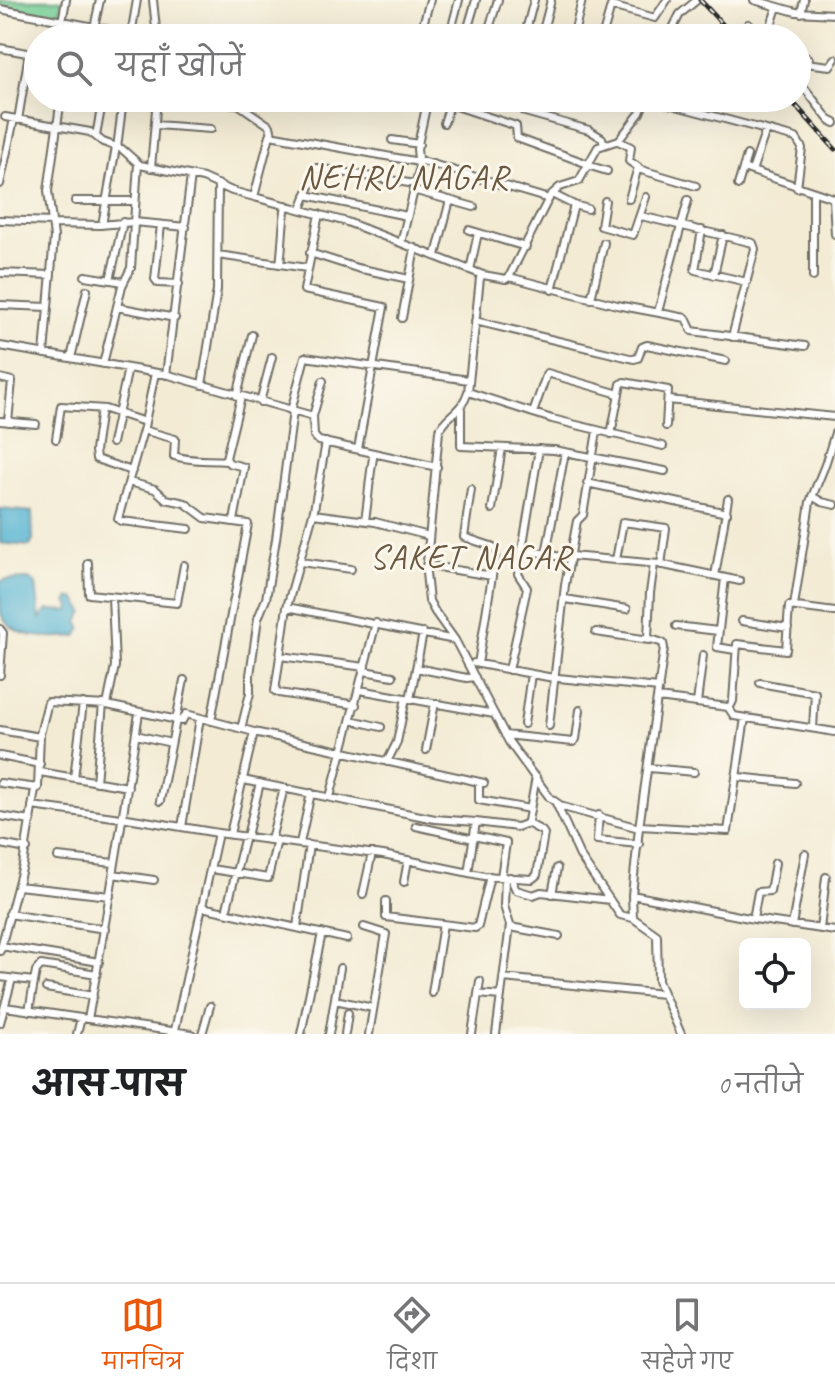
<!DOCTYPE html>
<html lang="hi">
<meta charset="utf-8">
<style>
body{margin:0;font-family:Caveat,"Playpen Sans Deva",sans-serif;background:#f6f6f6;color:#202124}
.controls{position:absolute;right:24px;bottom:24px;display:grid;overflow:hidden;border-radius:12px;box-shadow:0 8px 32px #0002}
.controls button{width:72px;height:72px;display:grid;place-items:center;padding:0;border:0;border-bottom:2px solid #e0e0e0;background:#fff;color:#202124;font:40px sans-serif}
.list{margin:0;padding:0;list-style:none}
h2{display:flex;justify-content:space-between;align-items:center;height:104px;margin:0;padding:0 32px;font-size:34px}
h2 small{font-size:26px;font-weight:400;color:#757577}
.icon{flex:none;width:44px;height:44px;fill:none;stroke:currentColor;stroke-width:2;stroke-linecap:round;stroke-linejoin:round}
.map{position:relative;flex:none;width:835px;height:1034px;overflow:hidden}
.search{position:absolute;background:#fff;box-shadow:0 8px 32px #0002;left:24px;right:24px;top:24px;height:88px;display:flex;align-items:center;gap:20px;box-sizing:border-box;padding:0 28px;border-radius:44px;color:#757577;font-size:30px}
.sheet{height:248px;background:#fff}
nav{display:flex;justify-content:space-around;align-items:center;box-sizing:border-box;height:112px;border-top:2px solid #e0e0e0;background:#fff;font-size:22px;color:#757577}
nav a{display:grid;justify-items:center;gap:4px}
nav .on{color:#ea580c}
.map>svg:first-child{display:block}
.green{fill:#74ce95;stroke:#507c60;stroke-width:2}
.water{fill:#53b2d1;stroke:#3f6e7e;stroke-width:2}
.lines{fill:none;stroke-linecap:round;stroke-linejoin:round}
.street-casing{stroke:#716e66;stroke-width:10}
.street{stroke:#fff;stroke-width:6}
.rail-casing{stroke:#2b2b2b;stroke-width:5}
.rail{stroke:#fbf7ec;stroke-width:2;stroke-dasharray:6;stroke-linecap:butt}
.labels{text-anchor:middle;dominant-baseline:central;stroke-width:6;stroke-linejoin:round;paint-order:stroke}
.neighbourhood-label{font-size:34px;letter-spacing:2px;fill:#6a5841;stroke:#fbf7ec}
</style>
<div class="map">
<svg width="835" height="1034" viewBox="0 0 835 1034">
<rect width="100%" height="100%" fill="#fbf7ec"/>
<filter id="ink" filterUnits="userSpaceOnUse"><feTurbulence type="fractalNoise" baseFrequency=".0125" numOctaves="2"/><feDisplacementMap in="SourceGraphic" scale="16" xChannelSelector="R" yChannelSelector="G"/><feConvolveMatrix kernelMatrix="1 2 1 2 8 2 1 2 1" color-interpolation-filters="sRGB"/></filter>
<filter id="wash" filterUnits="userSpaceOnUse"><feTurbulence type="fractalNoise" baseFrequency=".006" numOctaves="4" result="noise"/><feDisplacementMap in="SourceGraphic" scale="32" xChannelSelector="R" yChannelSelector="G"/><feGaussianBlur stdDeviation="1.8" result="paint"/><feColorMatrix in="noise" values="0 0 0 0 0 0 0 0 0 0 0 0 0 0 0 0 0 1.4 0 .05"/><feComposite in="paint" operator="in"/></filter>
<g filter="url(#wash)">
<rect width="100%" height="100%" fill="#f3ebd4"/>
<path class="green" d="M0,0h63l-3,16 -60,-11z"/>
<path class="water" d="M0,509l32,3 1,28 -3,6 -30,-3z
M29,579l7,5 4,35 8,-9 21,1 1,-5 -3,-4 3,-4h5l9,14 -6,10 4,6 -5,8c-22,2 -65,5 -76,-22 -1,-8 -1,-22 -1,-32l4,-2z"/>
</g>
<g filter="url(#ink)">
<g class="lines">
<g class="street-casing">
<path id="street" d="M153,0l4,38
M754,0l42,12 39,2
M0,9l152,29
M801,13l3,-13
M424,21l6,-21
M62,22l4,-22
M469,24l7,-24
M748,24l19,14
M94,28l6,-28
M131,35l6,-35
M73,38l3,-13
M449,38l10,-38
M486,38l12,-38
M524,38l10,-38
M541,38l10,-38
M573,38l9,-38
M602,38l9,-32 44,12 12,-18
M668,38l12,-24 17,-14
M767,38l10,-31
M0,48l38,7
M797,53l12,6 -12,9
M805,63l25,3 5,-7
M797,78l32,42 6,3
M428,98l-11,51 2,21 -18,73 82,32
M527,98l-2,14 64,18 13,8 2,6
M616,98l26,9
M751,98l3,2
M157,99l81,5 32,22 2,9
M450,104l66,22 1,12 71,26
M557,108l3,-10
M5,117l85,15 13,10 19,7 18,16 63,13 29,13 115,31 54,21
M18,120l11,-67
M444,123l8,-25
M156,125l55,4
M96,136l7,-38
M392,140l27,4
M618,141l13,6 -2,14 9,6 -9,32
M117,148l5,-40
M419,160l130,39
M587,165l20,6
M151,168l6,-70
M743,168l90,30 2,36
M638,169l58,17
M752,171l14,-41
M0,184l14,-65
M738,185l9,-30
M413,190l61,17
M813,193v84
M306,195l101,21
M254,197l16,-62 149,27
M75,201h60
M605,201l-4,25 32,9 13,-38
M574,205l14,4
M301,209l16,-41 98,16
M319,214l-15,76 80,17 -26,142
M641,216l112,27 2,6 -23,88
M0,220l52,2
M52,224l48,1 34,-3 52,5
M102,225l14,-78
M161,225l-6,54 3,4 21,1
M469,230l57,17
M702,230l-7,40 52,12
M310,253l47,15 52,11
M218,255l89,13
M436,255l14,-55
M280,264c3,-20 2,-38 6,-59
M470,270l8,-37
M0,273l51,2
M714,275l9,-40
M85,276l39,6
M509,277l108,28 69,13 6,13 113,15
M110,280l13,-58
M552,290l22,-85 -22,-11
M591,299l13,-56
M0,305l48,2
M117,307l58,11
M658,312l30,-112
M402,318l13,-70
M475,321l159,38 4,-1 4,-11 5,-2 79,16
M0,346l169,29 144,41 1,20 5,5 118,26
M44,354l10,-117 -6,-46 13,-93
M71,358l16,-68
M103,364l19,-78 9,-18 7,-104
M155,373l-11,54 -26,92 3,2 68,8
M166,375l25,-199
M0,378l12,3 -4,41
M202,385l15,-95 1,-106
M468,392l84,27 111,27
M237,396l15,-61
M668,400l167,17
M260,402l12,-45
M101,409l-6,42 1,8 36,12
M461,409v37l93,4 111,21
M291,411l14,-54 164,23
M533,413l14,-40 72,21
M313,416l10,-35
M0,421l36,3
M143,430l32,9 -1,17c20,6 33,3 53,5
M611,434l10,-50 3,-2 44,8 -2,36
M56,439l5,-33 44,3 40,13
M326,442l-12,68 -27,97 -12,84 4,2 77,12
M112,443l16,-75
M129,482l26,7 11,10 19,4 20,15 43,6 -37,197
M587,483l140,30
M471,489l-7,48 27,9 5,5 -18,113
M812,496l10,6 13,3
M492,509l10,-61
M313,514l62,8 54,14
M365,520c4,-23 4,-44 9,-67
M234,521l10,-54 -15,-4 -3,-5 15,-61
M522,549l48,10
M546,554l19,-102
M571,556l88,8 81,17
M616,560l7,-38 43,6 -5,37
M301,562l50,7
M88,563l1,31 88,9 7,-38
M426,565l66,11
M715,576l13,-77
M725,578l-8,69 18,3
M112,597l3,69 -8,39 75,16 4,-7 68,18 230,51
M565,599l62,10
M794,606l16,-104 15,-37 10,-32
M287,607l168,33
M742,621l46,7
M676,626l42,5
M0,629l3,4 -3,42
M596,632l53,8
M280,656l85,11
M474,663l74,14 111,11
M416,668l51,10 8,-1
M509,670l18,-82 -9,-14 21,-125
M364,671l29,5
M760,683l55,10 -2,35
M360,690l134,24
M658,698l70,9 6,9 101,16
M410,699l13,-66
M697,703l6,-48
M730,707l3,-6 4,-57 49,6 3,-44 46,6
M351,720l30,7
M524,724l7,-50
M549,726l16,-141 12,-64 6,-6 14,-84
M241,729l9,-36v-18l8,-57 8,-19 10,-60 17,-128
M0,730l40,7
M136,735l35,8
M505,735l68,7 3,-3 4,-29
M426,750l9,-47
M0,756l40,8
M387,762l10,-20 9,-44
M649,768l45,4
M40,772l88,15
M738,777l57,6
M74,778l9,-75
M243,780l192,39 41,3 -8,51
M96,782l7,-78
M479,782v18l51,9
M0,783l38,5 2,-54 8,-32 59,3
M330,797l46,-174
M160,801l24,-121
M556,803l24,53 40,59 13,3
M32,806l89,12
M599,815l-2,25 42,4
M0,816l31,5
M121,817l97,16 165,22 101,21 48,3 5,-4 7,-41 -2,-3 -13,-7 -1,-3 8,-44
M476,822l41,5 11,-4
M416,826l58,13
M640,826l88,5 17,-113
M182,827l18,-109
M639,828l25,-180 -1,-5 -15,-5 2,-45 4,-29
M230,834l24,-102
M247,836l13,-53
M474,836l32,7 -5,34
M271,840l13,-52
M300,843l11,-50
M0,844l27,5
M58,857l56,6
M211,869l57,9 9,-38
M113,874l41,6
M510,877l6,13 17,5 8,-3 69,8
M404,882l4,-22
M18,886l92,10
M363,894l9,-41
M552,894l5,-26
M632,895l122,24 81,12
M386,901v16l89,11 3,-2 12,-50
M202,907l145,32
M226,912l19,-76
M9,914l96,15
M753,919l5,-27 12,-1 5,-28
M792,925l13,-71
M297,927l12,-82
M364,927l22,7 -17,100
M510,927l49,9
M820,929l6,-52
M1,946l98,16
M0,951l23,-86 12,-76
M0,977l34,4
M503,978l160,16
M46,988l47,8
M432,993l11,-69
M478,994l23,2
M335,1000l38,8
M5,1007l187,27
M29,1011l7,-40 5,-6 56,9
M88,1019c19,-101 35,-204 51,-306
M0,1023l12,-44
M175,1030l43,-197
M77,1034l4,-16
M202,1034l8,-28
M301,1034l21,-101
M329,1034l11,-66
M345,1034l3,-21
M472,1034l8,-53
M496,1034l14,-109 -6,-19 1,-29
M681,1034l-23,-53 -1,-46 -24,-17 -1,-23 7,-67 -76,-21 -13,-9 -41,-56 -54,-102 -20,-28 -6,-11 -3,-28 13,-142c7,-17 22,-17 29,-39l12,-114 3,-3 23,4 3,-2 41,-81 10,-9 19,-6 19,-34 21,-7 21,-27 6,-15 150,40 6,10 -5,40"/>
</g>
<use href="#street" class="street"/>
<g class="rail-casing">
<path id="rail" d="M700,0l35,38
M789,98l46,51"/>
</g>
<use href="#rail" class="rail"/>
</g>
</g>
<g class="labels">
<g class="neighbourhood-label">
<text x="404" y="176">NEHRU NAGAR</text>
<text x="471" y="556">SAKET NAGAR</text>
</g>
</g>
</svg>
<div class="controls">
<button><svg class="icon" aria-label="locate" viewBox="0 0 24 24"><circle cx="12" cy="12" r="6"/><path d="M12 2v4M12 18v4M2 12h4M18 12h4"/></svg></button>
</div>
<div class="search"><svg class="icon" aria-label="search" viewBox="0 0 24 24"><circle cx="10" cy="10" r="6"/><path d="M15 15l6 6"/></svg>यहाँ खोजें</div>
</div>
<section class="sheet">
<h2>आस-पास<small>0 नतीजे</small></h2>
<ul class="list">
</ul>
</section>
<nav>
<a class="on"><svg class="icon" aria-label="map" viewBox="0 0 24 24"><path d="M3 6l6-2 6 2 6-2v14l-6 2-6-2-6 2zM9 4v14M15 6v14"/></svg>मानचित्र</a>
<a><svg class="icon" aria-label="directions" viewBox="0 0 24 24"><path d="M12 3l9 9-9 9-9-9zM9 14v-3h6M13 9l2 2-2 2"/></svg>दिशा</a>
<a><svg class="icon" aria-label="saved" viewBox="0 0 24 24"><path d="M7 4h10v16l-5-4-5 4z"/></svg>सहेजे गए</a>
</nav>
